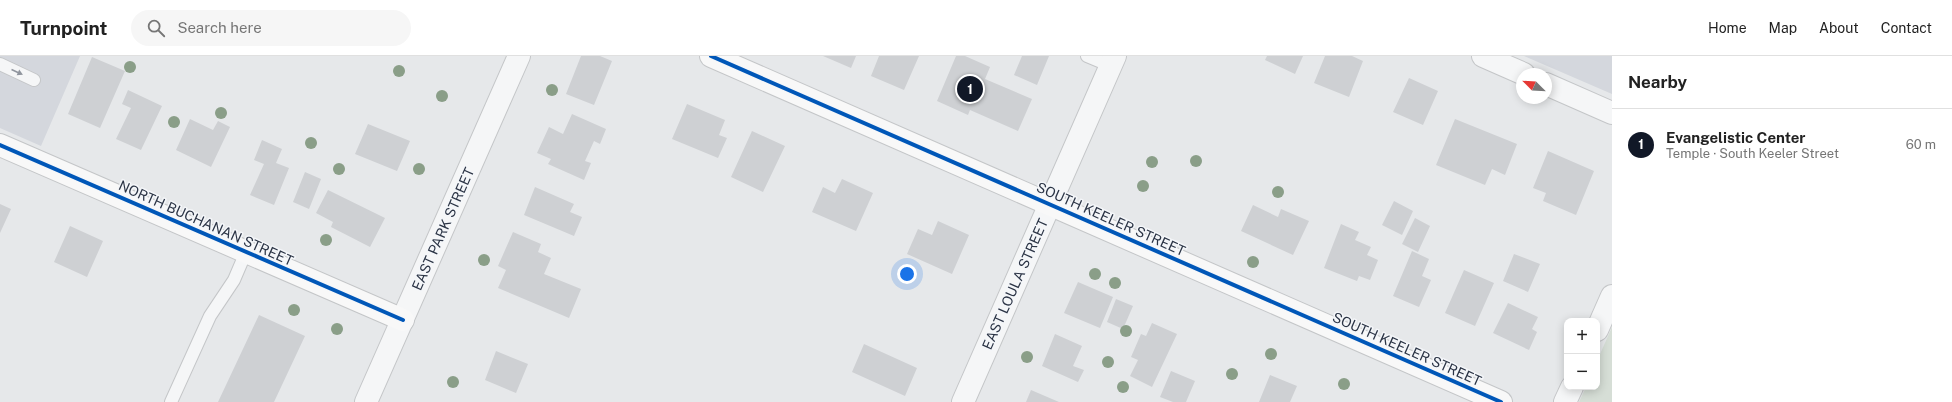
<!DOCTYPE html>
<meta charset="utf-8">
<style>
body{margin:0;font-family:"Public Sans",sans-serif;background:#f6f6f6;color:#222}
.controls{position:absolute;right:12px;bottom:12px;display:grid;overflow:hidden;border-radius:8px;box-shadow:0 2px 10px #0003}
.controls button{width:36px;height:36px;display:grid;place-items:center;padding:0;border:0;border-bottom:1px solid #e0e0e0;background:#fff;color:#222;font:20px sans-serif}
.compass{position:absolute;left:1516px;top:12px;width:36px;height:36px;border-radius:50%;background:#fff;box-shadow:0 2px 10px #0003;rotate:294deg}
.you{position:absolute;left:907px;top:218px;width:14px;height:14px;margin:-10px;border:3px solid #fff;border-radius:50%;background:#1a73e8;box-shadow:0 0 0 6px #1a73e833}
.badge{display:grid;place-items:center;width:26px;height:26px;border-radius:50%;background:#111827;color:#fff;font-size:13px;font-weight:700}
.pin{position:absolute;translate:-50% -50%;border:2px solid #fff;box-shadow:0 1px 4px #0006}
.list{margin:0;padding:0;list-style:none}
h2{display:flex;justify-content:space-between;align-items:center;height:52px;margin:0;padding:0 16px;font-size:17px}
h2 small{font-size:13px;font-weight:400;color:#767676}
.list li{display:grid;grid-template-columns:26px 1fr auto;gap:12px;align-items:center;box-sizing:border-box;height:72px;padding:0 16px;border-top:1px solid #e0e0e0}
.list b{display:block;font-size:15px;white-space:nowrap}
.list p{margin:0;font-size:13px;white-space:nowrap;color:#767676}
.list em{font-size:13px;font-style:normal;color:#767676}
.icon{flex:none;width:22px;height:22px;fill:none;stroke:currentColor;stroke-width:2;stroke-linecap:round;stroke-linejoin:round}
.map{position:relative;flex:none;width:1612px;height:346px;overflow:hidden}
header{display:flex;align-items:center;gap:24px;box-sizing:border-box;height:56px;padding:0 20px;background:#fff;border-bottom:1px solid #e0e0e0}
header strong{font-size:19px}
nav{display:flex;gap:22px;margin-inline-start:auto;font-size:14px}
.search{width:280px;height:36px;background:#f6f6f6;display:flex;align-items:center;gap:10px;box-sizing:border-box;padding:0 14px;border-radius:22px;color:#767676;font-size:15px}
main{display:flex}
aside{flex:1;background:#fff}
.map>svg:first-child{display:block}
.built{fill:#d4d7dd}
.green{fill:#d6ded6}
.building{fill:#ced0d3}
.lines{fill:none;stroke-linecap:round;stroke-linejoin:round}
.lane-casing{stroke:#c4c6c8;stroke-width:14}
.street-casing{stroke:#c4c6c8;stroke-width:24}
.secondary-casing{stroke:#c4c6c8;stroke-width:24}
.lane{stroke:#f5f6f7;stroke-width:12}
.street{stroke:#f5f6f7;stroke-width:22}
.secondary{stroke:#f8f8f8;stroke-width:22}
.cycleway-casing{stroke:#f4f6f9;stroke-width:6}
.cycleway{stroke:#0057b8;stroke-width:4}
.tree{fill:#8a9e88}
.oneway{fill:#90959e}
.labels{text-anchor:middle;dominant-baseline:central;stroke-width:3;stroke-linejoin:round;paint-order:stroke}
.street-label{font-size:14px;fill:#2b3445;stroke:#f4f6f9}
</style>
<header>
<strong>Turnpoint</strong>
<div class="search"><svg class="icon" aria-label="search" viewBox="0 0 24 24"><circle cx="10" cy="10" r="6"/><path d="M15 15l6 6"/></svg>Search here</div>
<nav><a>Home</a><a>Map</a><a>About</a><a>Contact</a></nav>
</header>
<main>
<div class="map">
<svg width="1612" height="346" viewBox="0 0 1612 346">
<rect width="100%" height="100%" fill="#e6e8ea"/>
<path class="built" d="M0,0h80l-39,90 -41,-18z
M1524,0h88v38z"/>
<path class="green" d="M1612,271v75h-33l7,-15h11v-26z"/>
<path class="building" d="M581,0h19l12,5 -18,44 -28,-11z
M823,0h33l-5,12z
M879,0h40l-15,34 -33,-14z
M956,0h9l25,11 -5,12 47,20 -14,32 -48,-21 -2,5 -31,-14z
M1022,0h27l-12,29 -23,-10z
M1267,0h36l-8,18 -30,-14z
M1325,0h27l11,5 -14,36 -35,-14z
M92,1l33,14 -25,57 -32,-14z
M1409,22l29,13 -15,34 -30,-13z
M128,34l34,16 -21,44 -25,-11 15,-31 -9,-4z
M687,48l38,16 -6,15 8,3 -9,20 -46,-19z
M572,58l34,15 -6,15 -6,-3 -9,20 6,2 -7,17 -36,-16 3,-5 -14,-6 12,-26 14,7z
M190,63l23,11 5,-9 12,6 -19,40 -35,-17z
M1455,63l62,25 -12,31 -13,-6 -7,16 -49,-20z
M368,68l42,17 -13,30 -42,-17z
M752,75l33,15 -22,46 -32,-15z
M262,84l20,9 -6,14 13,5 -15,37 -24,-10 14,-31 -10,-4z
M1548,95l46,20 -18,44 -33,-14 3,-8 -13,-5z
M305,116l16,7 -12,30 -16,-7z
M842,123l31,14 -17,38 -44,-19 11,-25 12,6z
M535,131l39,17 -4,8 12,5 -8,19 -50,-21z
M328,134l57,28 -15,29 -39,-20 2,-5 -17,-9z
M1394,145l19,10 -11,24 -20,-10z
M0,148l11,5 -11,24z
M1253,149l25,12 3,-8 28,12 -16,34 -52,-24z
M1415,162l15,8 -12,26 -16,-8z
M938,165l31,14 -17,39 -45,-20 11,-25 14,6z
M1341,168l18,8 -4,8 16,7 -4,8 11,5 -8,20 -11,-4 -2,5 -33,-13z
M70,170l33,15 -16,36 -33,-15z
M513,176l28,12 -3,8 13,6 -7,16 37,15 -12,29 -71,-30 8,-18 -8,-4z
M1412,195l17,8 -7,17 9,4 -12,27 -26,-11z
M1514,198l26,10 -12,28 -25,-11z
M1464,214l30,13 -19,43 -30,-13z
M1078,226l35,15 -13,31 -36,-15z
M1116,243l17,7 -10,23 -16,-7z
M1508,247l30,14 -6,12 5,3 -8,18 -36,-17z
M259,259l46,21 -31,66h-56z
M1152,267l25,11 -25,53 -22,-11 8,-16 -7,-3 10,-23 5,2z
M1055,278l27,12 -9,20 11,4 -6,12 -36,-16z
M864,288l53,24 -12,28 -53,-24z
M496,295l32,13 -12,29 -31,-13z
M1171,315l24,10 -9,21h-13l-13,-5z
M1270,319l27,11 -7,16h-31z
M1031,334l28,12h-33z"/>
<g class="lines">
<g class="lane-casing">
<path id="lane" d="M1087,0l24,10
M0,8l34,16
M171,346l39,-86 24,-36 12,-28"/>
</g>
<g class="street-casing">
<path id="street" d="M1483,0l41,18
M1546,28l66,29
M1597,274l15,-34
M366,346l153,-346
M963,346l152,-346
M1565,346l7,-15"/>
</g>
<g class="secondary-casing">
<path id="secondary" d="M711,0l790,346
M0,89l403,175"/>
</g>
<use href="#lane" class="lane"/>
<use href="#street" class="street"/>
<use href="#secondary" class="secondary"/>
<g class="cycleway-casing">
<path id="cycleway" d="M711,0l790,346
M0,89l403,175"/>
</g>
<use href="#cycleway" class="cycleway"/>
</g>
<g class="tree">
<circle cx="130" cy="11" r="6"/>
<circle cx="399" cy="15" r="6"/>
<circle cx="552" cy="34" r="6"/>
<circle cx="442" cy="40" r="6"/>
<circle cx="221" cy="57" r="6"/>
<circle cx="174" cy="66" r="6"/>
<circle cx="311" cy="87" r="6"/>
<circle cx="1196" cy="105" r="6"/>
<circle cx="1152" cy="106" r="6"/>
<circle cx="339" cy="113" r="6"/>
<circle cx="419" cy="113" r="6"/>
<circle cx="1143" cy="130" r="6"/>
<circle cx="1278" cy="136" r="6"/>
<circle cx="326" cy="184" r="6"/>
<circle cx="484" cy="204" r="6"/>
<circle cx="1253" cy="206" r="6"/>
<circle cx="1095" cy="218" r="6"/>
<circle cx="1115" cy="227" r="6"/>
<circle cx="294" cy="254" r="6"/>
<circle cx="337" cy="273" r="6"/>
<circle cx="1126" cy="275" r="6"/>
<circle cx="1271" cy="298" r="6"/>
<circle cx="1027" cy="301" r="6"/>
<circle cx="1108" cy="306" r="6"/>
<circle cx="1232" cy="318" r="6"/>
<circle cx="453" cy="326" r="6"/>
<circle cx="1344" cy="328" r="6"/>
<circle cx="1123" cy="331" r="6"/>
</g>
<defs><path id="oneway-solid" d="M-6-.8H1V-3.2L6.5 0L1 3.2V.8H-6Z"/></defs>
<use class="oneway" href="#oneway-solid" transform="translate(17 16) rotate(24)"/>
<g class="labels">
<g class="street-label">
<text transform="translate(1111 163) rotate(24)">SOUTH KEELER STREET</text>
<text transform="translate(206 167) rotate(24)">NORTH BUCHANAN STREET</text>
<text transform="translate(443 173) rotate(-66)">EAST PARK STREET</text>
<text transform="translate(1015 228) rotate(-66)">EAST LOULA STREET</text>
<text transform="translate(1407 293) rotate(24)">SOUTH KEELER STREET</text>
</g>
</g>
</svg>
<div class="controls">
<button>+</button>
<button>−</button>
</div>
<svg class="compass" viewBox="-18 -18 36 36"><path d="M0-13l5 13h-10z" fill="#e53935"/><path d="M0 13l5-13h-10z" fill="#767676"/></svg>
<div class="you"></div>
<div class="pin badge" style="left:970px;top:33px">1</div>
</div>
<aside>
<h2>Nearby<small></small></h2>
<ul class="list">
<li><span class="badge">1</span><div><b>Evangelistic Center</b><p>Temple · South Keeler Street</p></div><em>60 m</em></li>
</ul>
</aside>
</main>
